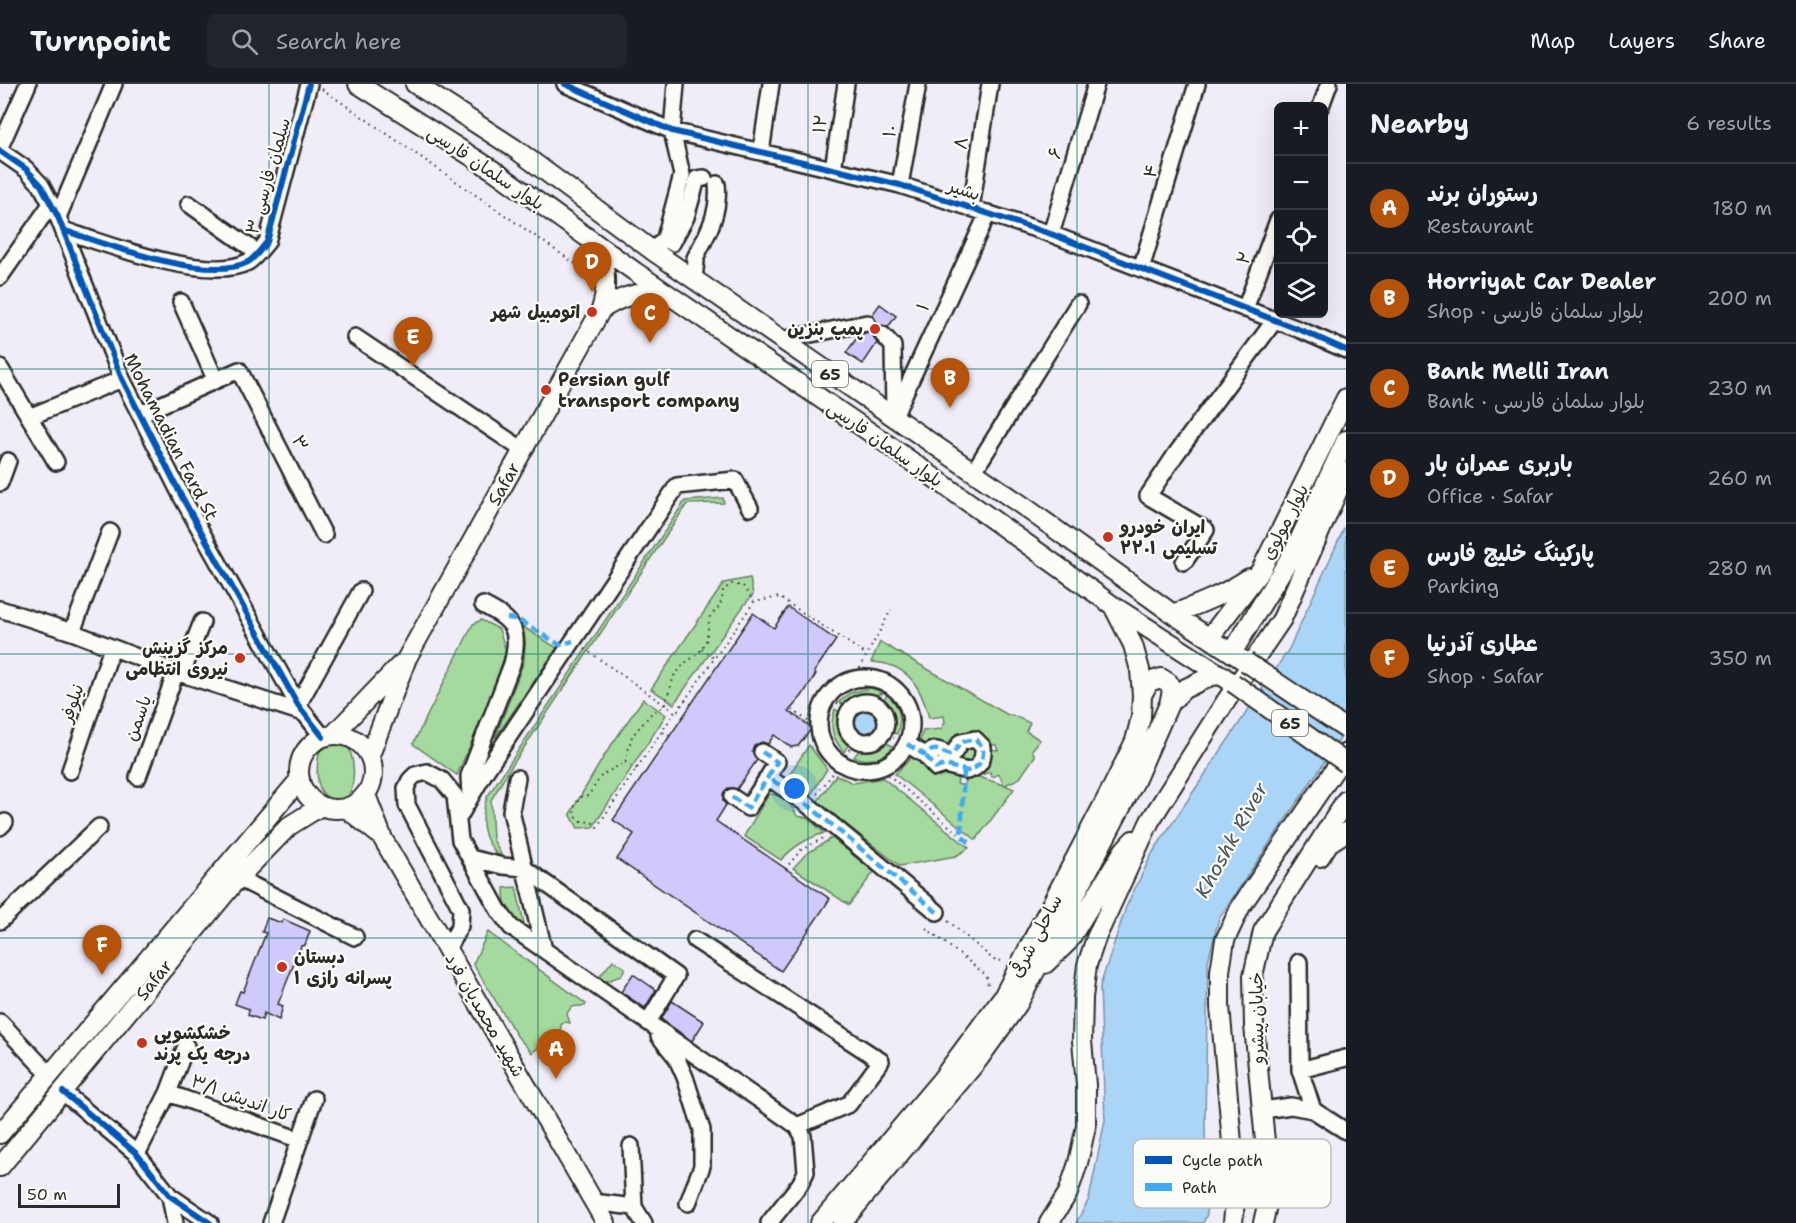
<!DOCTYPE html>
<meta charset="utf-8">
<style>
body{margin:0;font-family:"Shantell Sans","Playpen Sans Arabic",sans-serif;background:#20242c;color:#f1f3f6}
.controls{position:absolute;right:18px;top:18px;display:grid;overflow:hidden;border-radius:9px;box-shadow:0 6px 24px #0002}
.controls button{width:54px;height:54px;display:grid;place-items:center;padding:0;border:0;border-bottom:2px solid #363941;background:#171b24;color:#f1f3f6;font:30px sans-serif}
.scale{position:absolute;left:18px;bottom:15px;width:102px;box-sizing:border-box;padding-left:6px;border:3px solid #2b2b2b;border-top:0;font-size:16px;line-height:21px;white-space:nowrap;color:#2b2b2b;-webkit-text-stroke:4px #fdfcf7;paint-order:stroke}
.you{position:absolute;left:795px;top:705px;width:21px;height:21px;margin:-15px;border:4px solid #fff;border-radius:50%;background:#1a73e8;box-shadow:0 0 0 9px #1a73e833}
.badge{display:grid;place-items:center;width:39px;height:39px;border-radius:50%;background:#b45309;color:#fff;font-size:20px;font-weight:700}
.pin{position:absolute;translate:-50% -50px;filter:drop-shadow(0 2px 3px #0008)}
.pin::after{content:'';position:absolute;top:32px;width:21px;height:18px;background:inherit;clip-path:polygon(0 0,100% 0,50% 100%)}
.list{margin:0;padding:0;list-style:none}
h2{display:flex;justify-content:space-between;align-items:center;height:78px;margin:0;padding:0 24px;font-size:26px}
h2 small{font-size:20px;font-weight:400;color:#9ea1a6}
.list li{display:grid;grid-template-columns:39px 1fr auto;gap:18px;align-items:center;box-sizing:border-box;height:90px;padding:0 24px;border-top:2px solid #363941}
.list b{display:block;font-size:22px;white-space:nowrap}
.list p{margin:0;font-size:20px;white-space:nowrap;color:#9ea1a6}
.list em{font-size:20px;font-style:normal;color:#9ea1a6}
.icon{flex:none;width:33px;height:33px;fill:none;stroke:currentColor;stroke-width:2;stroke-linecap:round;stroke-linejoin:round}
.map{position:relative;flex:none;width:1346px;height:1139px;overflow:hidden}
header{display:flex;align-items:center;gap:36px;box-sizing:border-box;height:84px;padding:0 30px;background:#171b24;border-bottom:2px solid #363941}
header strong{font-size:28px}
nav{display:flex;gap:33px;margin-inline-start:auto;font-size:21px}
.search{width:420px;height:54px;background:#20242c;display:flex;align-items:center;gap:15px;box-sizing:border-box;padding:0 21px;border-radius:9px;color:#9ea1a6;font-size:22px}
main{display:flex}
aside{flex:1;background:#171b24}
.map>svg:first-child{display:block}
.green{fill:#a4da9d;stroke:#688264;stroke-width:1.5}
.water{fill:#abd5f6;stroke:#7891a5;stroke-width:1.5}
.building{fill:#d0c9fb;stroke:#2b2b2b;stroke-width:1.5}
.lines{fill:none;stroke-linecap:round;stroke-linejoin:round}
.minor-casing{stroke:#2b2b2b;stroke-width:20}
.major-casing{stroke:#2b2b2b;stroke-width:22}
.path{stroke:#2b2b2b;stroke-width:2;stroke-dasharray:1.5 4.5;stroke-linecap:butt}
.minor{stroke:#fdfcf7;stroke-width:15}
.major{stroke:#fdfcf7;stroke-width:18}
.major-bridge-casing{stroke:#2b2b2b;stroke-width:22;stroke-linecap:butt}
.major-bridge{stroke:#fdfcf7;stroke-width:18}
.quiet{stroke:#3fa9f5;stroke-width:4.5;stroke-dasharray:9 4.5;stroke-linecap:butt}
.cycleway-casing{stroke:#fdfcf7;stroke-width:10}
.cycleway{stroke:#0057b8;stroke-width:6}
.grid{fill:none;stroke:#0f766e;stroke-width:1.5;stroke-opacity:0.55}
.poi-dot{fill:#c8321e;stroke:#fdfcf7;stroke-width:2}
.labels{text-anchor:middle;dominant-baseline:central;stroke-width:4.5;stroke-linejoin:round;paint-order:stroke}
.shield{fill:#fdfcf7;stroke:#6a6a68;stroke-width:1.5}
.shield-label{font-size:16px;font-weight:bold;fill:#2b2b2b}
.street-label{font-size:18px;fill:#2b2b2b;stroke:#fdfcf7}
.poi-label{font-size:18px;font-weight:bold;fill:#2b2b2b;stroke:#fdfcf7;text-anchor:start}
.water-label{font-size:20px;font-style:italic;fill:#4b565e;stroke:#fdfcf7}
.key{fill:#fdfcf7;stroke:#bebdba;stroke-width:1.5}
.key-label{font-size:16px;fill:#2b2b2b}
</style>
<header>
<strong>Turnpoint</strong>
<div class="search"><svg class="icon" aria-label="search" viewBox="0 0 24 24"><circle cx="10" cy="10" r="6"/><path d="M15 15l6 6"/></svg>Search here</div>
<nav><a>Map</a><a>Layers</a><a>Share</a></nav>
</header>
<main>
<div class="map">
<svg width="1346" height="1139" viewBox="0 0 1346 1139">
<rect width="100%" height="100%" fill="#f0edf8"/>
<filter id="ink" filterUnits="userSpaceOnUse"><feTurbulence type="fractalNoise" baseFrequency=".0167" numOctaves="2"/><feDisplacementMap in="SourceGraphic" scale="12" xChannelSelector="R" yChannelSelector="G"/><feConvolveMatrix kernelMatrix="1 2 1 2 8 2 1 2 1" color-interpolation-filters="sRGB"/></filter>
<g filter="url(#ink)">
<path class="green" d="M723,414l1,5 -37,1 -178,266 -18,30 2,39 8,15 -2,2c-18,-17 -19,-36 -12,-59l198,-296z
M750,494l3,17 -8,9 -71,100 -23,-15 73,-106z
M481,536l18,9 7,22 -18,54 -31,70 -44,-31 60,-120z
M520,541l37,23 -62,90 29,-77 1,-19z
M880,558l128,73h4l18,8 -4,8 14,9 -8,10 3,6 -15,22 -15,7 9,4 -38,51 -81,-66 19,-19 43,17 -3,4 4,4 -1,4 7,2 5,-12 35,11 -5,-11 -7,3 -2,-5 -7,3 -4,-5 8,-21 11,1 -2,-5c-16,-3 -28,4 -44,5 -11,0 -22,-4 -34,-4l5,-15 18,-2 4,-7 -1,-6 -15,2c-8,-32 -22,-55 -58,-56z
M870,604l10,3 -4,8c-12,-1 -19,0 -28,9l-9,-6 11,-9z
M888,609c10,13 16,25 9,41l-8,-3c7,-11 1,-21 -6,-30z
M643,615l23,16 -73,112 -15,1 -8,-14 34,-58z
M835,625l7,5 -1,14 7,17 -4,7c-12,-14 -15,-25 -9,-43z
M336,659l11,1c8,15 9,38 1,53 -4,1 -10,3 -15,2 -20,-2 -17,-38 -12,-51z
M887,659l7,4c-12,11 -23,16 -40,10l5,-7c12,3 18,1 28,-7z
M809,661l18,24 -16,26 -24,-17z
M977,662l-3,18 -10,-1 -5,-9 2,-6z
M836,691l17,8 30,-5 86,70 -13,8 -56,10 -83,-64z
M769,710c13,0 23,11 28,22l11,2 16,15c-18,6 -30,13 -43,27l-37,-24z
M832,754l42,34 -25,33 -56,-37 13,-14z
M516,803l11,50c-17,-19 -23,-23 -23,-49z
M488,848l98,72 -1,2c-10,0 -14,-1 -18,8l3,9 -5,-1 -4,3 -1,9 -11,13 -6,-4 -11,10 -15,-17 -44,-72z
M613,876l12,8 -4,8 -14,5 -10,-1z"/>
<path class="water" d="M1346,440v206l-127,188 -11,43 -3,160 2,93 -4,9h-127l13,-24 16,-79 -5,-134 26,-79 27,-55 136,-203z
M852 639a14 14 0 1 1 28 0a14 14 0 1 1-28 0Z"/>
<path class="building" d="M880,220l16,12 -8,11 -6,-2 -6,3 -3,8 4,7 -14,21 -17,-11 13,-18 15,-5 3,-8 -5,-7z
M788,523l48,33 -22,32 2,2 -14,22 -13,15 23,17 -14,18 -7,1 -17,-12 -6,9 -6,-2 -8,4 -2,6 5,8 -20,29 -9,-1 -4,4 -1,9 3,4 -10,16 114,78 -49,72 -164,-112 17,-25 -21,-14 140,-207 21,15z
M267,834l15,5 1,-4 27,12 -5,14 -4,1 -23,58 5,2 -4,14 -15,-7 -2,7 -14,-5 1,-6 -14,-5 5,-13 3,1 23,-59 -4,-1z
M633,890l23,16 -11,18 -24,-16z
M672,917l32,21 -12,19 -31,-22z"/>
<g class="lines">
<g class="minor-casing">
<path id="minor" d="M565,0l107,47 228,54 151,49 252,97 43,19
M1321,22l8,-22
M0,63l28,-63
M0,67l26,18 15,16 17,32 64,162 61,120 115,206 25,32
M761,68l10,-68
M833,85l13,-85
M900,101l18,-101
M189,120l69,49
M971,124l19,-124
M58,133l56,-133
M63,146c43,14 144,53 185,32 7,-4 13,-13 19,-20l42,-158
M1051,150l45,-150
M672,159l14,-26 11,-38 7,-1
M653,167l12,-13 17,-63 -10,-44 4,-47
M1141,185l56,-185
M0,193l51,-73
M694,195l2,-18 -1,-3c13,-25 25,-45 22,-74
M181,218l34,77
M1245,225l33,-89
M883,251l10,11 1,67
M355,253l168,113
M781,256l86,-17
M0,284l56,94
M140,330l99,-44 85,165
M894,332l94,-203
M29,333l93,-38
M974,387l104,-167
M0,399l8,-22
M1184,478l22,-32 -58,-34 28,-42 99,-134
M0,525l72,23 104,40 127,41
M72,548l38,-100
M182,589l20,-51
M819 640a46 46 0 1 1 92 0a46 46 0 1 1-92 0Z
M846 638a20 20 0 1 1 40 0a20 20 0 1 1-40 0Z
M298,621l63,-114
M907,660l18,11c9,-9 14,-5 24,0l4,-1 8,-12 14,-3 8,8c1,12 -3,21 -16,24l-22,-6 -9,3 -11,-13
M762,668l15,10 -9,15 40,28 129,107
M70,687l42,-123
M138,693l38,-105
M517,694l-6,33 33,139
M470,712l-1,-20 43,-112c9,-35 1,-44 -29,-59
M732,713l16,11 20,-31
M459,733l26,-45 192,-286 58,-6 15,28
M0,743l5,-5
M470,774l33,8 21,2 152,108 -28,46
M238,794l117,59
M0,837l99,-94
M695,856l186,121 -32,43 -52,22
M447,865l13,-23 1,-17 -54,-104 -1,-17 4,-8 5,-5 12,-3 15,8 13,16 5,44 39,71 12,16 286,199 6,10 3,36 -6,12 -31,39
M1299,878l1,108 13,40 33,21
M0,938l50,53
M659,952l17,21 9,20 17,53v36l-14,37
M1300,986l46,-12
M63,1008l74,62 33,42 40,27
M168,1009l132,47
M1270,1025l21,-3 22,4
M631,1062l3,61
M137,1070l31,-61 18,-47
M170,1112l5,27
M593,1118l41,5 10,16
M271,1139l43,-124"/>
</g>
<g class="major-casing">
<path id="major" d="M358,0l138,88 138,99 246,168 232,166 121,78
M415,0l99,64 139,103 373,257 147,106 73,48
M601,226c20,-14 42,-20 65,-17
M1173,530c27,-10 52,-20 76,-36
M1210,553l51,-67 85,-172
M1232,569l62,-102 52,-111
M1142,611l7,-13 12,-4 8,5 3,8 -3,13
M299 688a37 37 0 1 1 74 0a37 37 0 1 1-74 0Z
M333,651l68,-71
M370,671l37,-97 194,-348c7,-22 4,-42 -1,-63
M366,711l17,44 223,384
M346,724l36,29
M1320,773l9,-14 17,-11
M1045,880l23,-22 56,-92 9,-10
M0,1050l300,-355
M0,1083l238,-289 51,-52 32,-20
M820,1139l121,-143 63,-85 110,-211 21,-43 6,-24 1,-22 -2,-25 -7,-25 -20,-39
M842,1139l136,-163 40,-56 117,-223 34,-77 15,-15 27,-13 11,-1
M1049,1139l19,-30 10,-30 8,-37v-41l-4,-44 1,-43 4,-33 9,-27 54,-117 76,-120 56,-82 64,-147
M1233,1139l3,-35 -16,-182v-35l5,-31 16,-34 105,-153
M1263,1139l4,-18 -1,-53 -12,-126 -1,-50 10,-45 83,-131"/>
</g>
<path class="path" d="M322,5l261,180
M585,565l91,64 78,-111 25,-5 88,58
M702,565l12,9
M854,595l37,-69
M827,612l22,15
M685,616l6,4
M874,620l14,-20
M792,626l26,18
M675,628l-78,115 -5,-5 -11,-1 -7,-7 1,-9 5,-8 8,-1 14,-21 23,-13 7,-26 19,-22 14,-9 9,-29 10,-12 15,-11 7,-12 4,-25 8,-8 4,-8 1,-10 9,-6 11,2 11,16
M663,648l6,4
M883,648l11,6
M625,678l12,7
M879,683l82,69
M817,710l23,-30 15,-24
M785,785l16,-19 24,-13
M948,837l46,39 9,1
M926,844l60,47 2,10 3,2"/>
<use href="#minor" class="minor"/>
<use href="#major" class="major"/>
<g class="major-bridge-casing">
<path id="major-bridge" d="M1246,578l100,67
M1233,599l113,80"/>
</g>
<use href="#major-bridge" class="major-bridge"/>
<path class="quiet" d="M507,534l10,1 43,26 13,-4
M907,660l18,11c9,-9 14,-5 24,0l4,-1 8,-12 14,-3 8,8c1,12 -3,21 -16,24l-22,-6 -9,3 -11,-13
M762,668l15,10 -9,15 40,28 129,107
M964,686l-3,66 11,8
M732,713l16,11 20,-31"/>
<g class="cycleway-casing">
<path id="cycleway" d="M565,0l107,47 228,54 151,49 252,97 43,19
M0,67l26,18 15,16 17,32 64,162 61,120 115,206 25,32
M63,146c43,14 144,53 185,32 7,-4 13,-13 19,-20l42,-158
M63,1008l74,62 33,42 40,27"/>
</g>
<use href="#cycleway" class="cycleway"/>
</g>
</g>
<path class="grid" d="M269,0v1139M538,0v1139M808,0v1139M1077,0v1139M0,285h1346M0,570h1346M0,854h1346"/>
<g class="poi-dot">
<circle cx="592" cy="228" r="6"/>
<circle cx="875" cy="245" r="6"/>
<circle cx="546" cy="306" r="6"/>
<circle cx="1108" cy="453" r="6"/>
<circle cx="240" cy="574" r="6"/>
<circle cx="282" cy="883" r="6"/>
<circle cx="142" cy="959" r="6"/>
</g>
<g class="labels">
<g class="shield">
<rect x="812" y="277" width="36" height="26" rx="4.5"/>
<rect x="1272" y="626" width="36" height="26" rx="4.5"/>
</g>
<g class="shield-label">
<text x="830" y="290">65</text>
<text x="1290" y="639">65</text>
</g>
<g class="street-label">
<text transform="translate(820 40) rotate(-82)">۱۲</text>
<text transform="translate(890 47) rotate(-80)">۱۰</text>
<text transform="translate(961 59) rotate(-81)">۸</text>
<text transform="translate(1055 69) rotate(-73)">۶</text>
<text transform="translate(486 84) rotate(34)">بلوار سلمان فارسی</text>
<text transform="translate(1151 87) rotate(-73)">۴</text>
<text transform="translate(268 92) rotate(-74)">۳ سلمان فارسی</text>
<text transform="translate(964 106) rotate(18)">بشیر</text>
<text transform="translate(1244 174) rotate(-69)">۲</text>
<text transform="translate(923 223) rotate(-65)">۱</text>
<text transform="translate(171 353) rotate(63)">Mohamadian Fard St</text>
<text transform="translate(300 359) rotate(63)">۳</text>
<text transform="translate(885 360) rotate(35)">بلوار سلمان فارسی</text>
<text transform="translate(504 400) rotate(-61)">Safar</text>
<text transform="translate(1285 438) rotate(-63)">بلوار مولوی</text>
<text transform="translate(72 619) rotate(-71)">نیلوفر</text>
<text transform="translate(138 634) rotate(-70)">یاسمن</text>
<text transform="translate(1036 852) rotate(-62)">ساحلی شرقی</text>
<text transform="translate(154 896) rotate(-51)">Safar</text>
<text transform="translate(485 931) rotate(60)">شهید محمدیان فرد</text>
<text transform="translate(1257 934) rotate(-91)">خیابان پیشرو</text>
<text transform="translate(241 1014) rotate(20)">۳/۱ کار اندیش</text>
</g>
<g class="poi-label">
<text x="580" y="228" text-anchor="end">اتومبیل شهر</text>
<text x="863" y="245" text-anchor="end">پمپ بنزین</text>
<text x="558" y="296">Persian gulf<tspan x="558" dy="21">transport company</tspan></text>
<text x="1120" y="443">ایران خودرو<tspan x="1120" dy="21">تسلیمی ۲۲۰۱</tspan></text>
<text x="228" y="564" text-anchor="end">مرکز گزینش<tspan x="228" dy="21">نیروی انتظامی</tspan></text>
<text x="294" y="873">دبستان<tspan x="294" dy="21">پسرانه رازی ۱</tspan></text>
<text x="154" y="949">خشکشویی<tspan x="154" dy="21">درجه یک پرند</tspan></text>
</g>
<g class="water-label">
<text transform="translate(1231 756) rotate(-61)">Khoshk River</text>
</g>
</g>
<rect x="1133" y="1055" width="198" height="69" rx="9" class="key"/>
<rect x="1145" y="1072" width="27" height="8" fill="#0057b8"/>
<rect x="1145" y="1099" width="27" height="8" fill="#3fa9f5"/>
<g class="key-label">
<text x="1182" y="1082">Cycle path</text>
<text x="1182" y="1109">Path</text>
</g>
</svg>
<div class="controls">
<button>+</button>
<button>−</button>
<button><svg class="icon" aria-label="locate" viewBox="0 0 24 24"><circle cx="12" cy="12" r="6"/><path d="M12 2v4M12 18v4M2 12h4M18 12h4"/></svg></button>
<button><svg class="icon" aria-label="layers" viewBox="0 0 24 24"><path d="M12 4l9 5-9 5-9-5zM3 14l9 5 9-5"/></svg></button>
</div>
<div class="scale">50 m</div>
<div class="you"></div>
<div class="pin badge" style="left:556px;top:995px">A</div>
<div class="pin badge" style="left:950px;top:324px">B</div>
<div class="pin badge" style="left:650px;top:259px">C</div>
<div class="pin badge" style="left:592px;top:208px">D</div>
<div class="pin badge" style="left:413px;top:283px">E</div>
<div class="pin badge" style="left:102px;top:891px">F</div>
</div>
<aside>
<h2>Nearby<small>6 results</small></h2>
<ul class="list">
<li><span class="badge">A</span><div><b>رستوران برند</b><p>Restaurant</p></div><em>180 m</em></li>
<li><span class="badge">B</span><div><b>Horriyat Car Dealer</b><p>Shop · بلوار سلمان فارسی</p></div><em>200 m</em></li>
<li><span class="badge">C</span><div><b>Bank Melli Iran</b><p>Bank · بلوار سلمان فارسی</p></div><em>230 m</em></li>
<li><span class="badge">D</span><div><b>باربری عمران بار</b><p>Office · Safar</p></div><em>260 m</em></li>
<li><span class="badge">E</span><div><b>پارکینگ خلیج فارس</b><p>Parking</p></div><em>280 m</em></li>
<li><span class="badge">F</span><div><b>عطاری آذرنیا</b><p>Shop · Safar</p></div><em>350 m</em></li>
</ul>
</aside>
</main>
